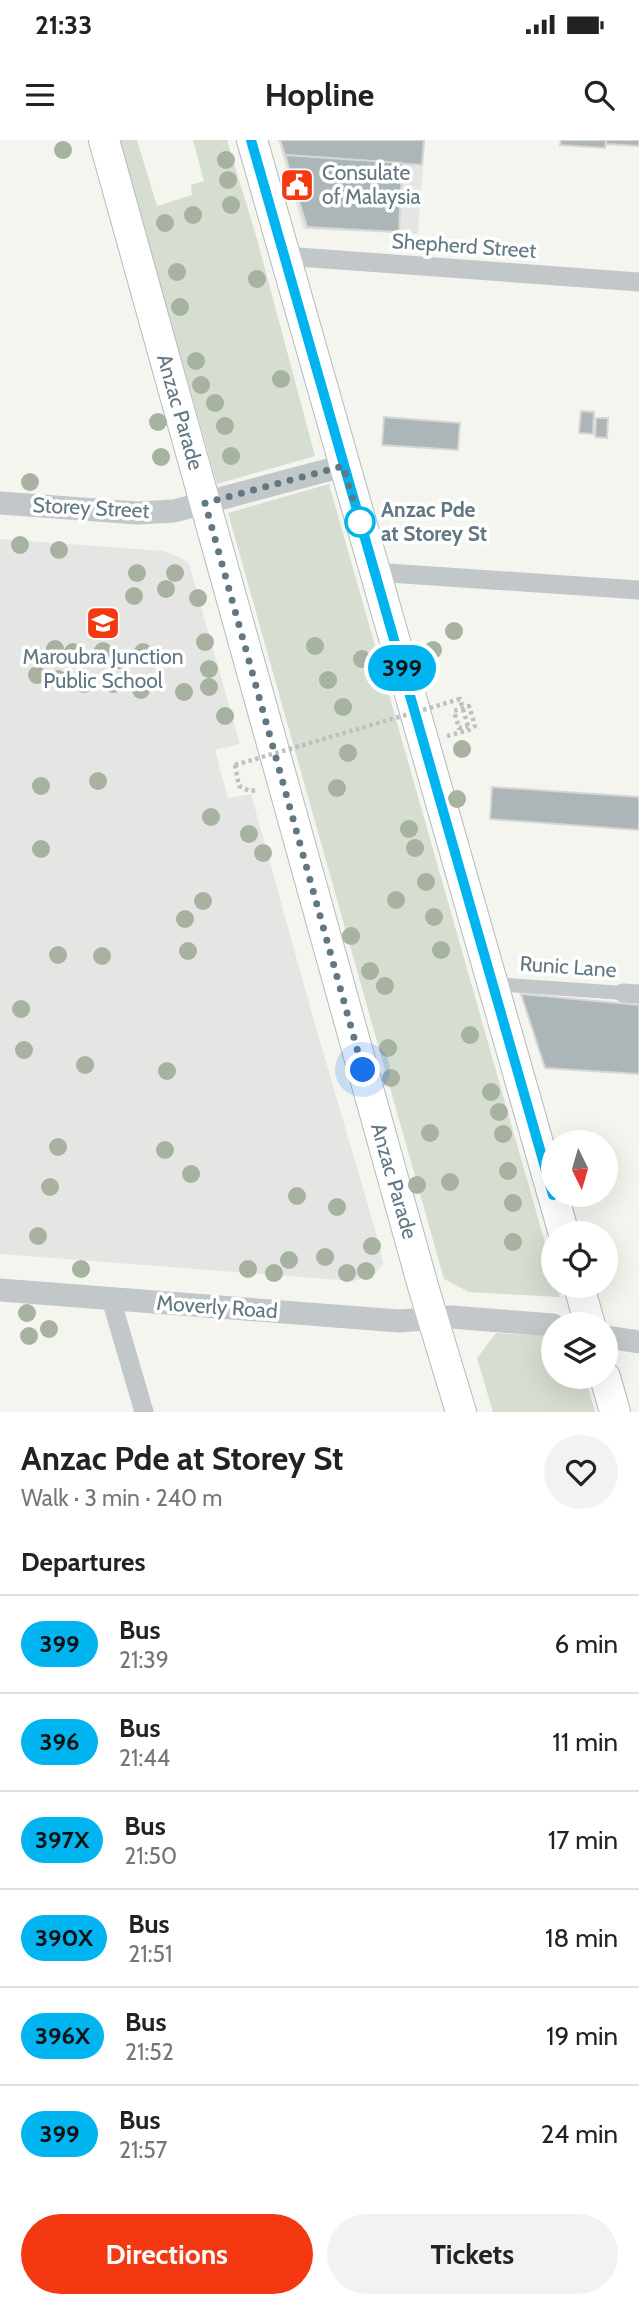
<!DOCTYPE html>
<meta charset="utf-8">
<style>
:root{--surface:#fff;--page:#f2f2f2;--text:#222;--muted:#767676;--line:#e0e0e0;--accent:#f33812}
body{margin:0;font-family:Cabin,sans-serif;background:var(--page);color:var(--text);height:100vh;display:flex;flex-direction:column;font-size:26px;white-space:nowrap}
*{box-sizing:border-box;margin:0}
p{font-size:23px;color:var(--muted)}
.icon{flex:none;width:38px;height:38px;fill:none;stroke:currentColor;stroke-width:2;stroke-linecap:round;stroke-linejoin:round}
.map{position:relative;height:1272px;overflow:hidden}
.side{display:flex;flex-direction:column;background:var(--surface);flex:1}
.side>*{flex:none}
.badge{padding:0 14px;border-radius:23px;font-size:24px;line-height:46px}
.needle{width:46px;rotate:175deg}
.controls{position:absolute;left:541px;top:990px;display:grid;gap:14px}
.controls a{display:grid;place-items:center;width:77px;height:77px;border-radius:50%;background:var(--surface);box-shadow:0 7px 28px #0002;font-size:35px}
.you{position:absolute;width:35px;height:35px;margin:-18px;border:5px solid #fff;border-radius:50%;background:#1a73e8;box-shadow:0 0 0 10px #1a73e833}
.map>.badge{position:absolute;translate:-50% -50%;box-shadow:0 0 0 4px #fff}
h2{padding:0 21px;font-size:26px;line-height:63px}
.round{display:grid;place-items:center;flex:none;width:74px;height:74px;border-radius:37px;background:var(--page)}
.overview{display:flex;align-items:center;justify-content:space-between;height:119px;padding:0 21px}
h1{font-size:33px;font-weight:800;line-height:52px}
.primary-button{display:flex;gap:14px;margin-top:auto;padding:14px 21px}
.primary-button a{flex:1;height:80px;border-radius:42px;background:var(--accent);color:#fff;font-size:28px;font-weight:800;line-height:80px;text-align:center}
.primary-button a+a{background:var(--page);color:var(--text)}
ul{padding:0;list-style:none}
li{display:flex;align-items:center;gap:21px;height:98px;padding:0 21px;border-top:2px solid var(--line)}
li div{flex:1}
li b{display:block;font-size:26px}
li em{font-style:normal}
li .badge{min-width:77px;font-weight:700;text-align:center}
.status{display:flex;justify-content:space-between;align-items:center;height:49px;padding:0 35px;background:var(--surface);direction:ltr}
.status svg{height:19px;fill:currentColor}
header{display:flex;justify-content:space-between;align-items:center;height:91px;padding:0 21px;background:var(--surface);font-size:32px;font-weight:800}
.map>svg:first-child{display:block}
</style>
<div class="status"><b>21:33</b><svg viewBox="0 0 49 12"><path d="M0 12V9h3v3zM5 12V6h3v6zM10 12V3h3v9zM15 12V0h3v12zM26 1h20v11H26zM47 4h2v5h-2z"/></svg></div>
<header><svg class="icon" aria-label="menu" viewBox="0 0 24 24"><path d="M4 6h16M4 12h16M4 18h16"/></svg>Hopline<svg class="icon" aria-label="search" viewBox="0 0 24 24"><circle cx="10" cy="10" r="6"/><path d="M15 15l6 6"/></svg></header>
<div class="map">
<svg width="639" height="1272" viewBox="0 0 639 1272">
<rect width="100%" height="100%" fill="#f5f5f0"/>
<!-- built -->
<g fill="#e5e6e4">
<path d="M 278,0 L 425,0 L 418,94 L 303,89 Z"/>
<path d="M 0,399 L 163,411 L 180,417 L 189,424 L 240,604 L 215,610 L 228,658 L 251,654 L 314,881 L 379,1103 L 383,1124 L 373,1136 L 353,1141 L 0,1114 Z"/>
</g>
<!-- green -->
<g fill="#d6ddd1">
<path d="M 119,0 L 137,0 L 157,66 L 192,55 L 191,45 L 204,41 L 193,0 L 227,0 L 257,99 L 315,316 L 217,344 Z"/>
<path d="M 329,344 L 553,1131 L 553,1146 L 557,1146 L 560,1157 L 469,1152 L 444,1139 L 228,373 Z"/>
<path d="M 496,1193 L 553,1196 L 553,1237 L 585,1237 L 595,1272 L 493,1272 L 477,1218 Z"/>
</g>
<!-- building -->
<g fill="#acb6b9" stroke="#d6d6d3" stroke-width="2">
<path d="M 280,0 L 424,0 L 422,25 L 285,15 Z"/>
<path d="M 561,0 L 606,0 L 605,8 L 560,5 Z"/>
<path d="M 606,0 L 639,0 L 639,6 L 606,4 Z"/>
<path d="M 285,15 L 402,23 L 399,92 L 307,87 Z"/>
<path d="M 581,271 L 594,272 L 593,294 L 579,293 Z"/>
<path d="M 384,277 L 460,283 L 458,310 L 382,305 Z"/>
<path d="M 596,278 L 608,278 L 607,298 L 595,297 Z"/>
<path d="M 492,647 L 639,657 L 639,690 L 490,679 Z"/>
<path d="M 521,854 L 639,865 L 639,934 L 545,928 Z"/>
</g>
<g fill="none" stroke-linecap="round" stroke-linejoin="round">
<!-- primary casing -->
<g stroke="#b5babd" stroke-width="32">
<g id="primary">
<path d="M 104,0 L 423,1146 L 461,1272"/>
<path d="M 252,0 L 564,1094"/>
<path d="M 579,1146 L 590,1185"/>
<path d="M 605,1237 L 615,1272"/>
</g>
</g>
<!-- path -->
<g stroke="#bdc0c2" stroke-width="4.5" stroke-dasharray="3.5 3.5" stroke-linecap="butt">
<path d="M 447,596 L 469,590 L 475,586 L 469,566 L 454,571 L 459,588 L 468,586"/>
<path d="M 235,625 L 239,646 L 250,651 L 256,650"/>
</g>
<!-- pedestrian -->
<path stroke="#c2c7c9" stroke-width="14" d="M 493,844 L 623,853"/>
<!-- minor -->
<g stroke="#c2c7c9" stroke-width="19">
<path d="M 285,116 L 639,142"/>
<path d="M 374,432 L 639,450"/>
<path d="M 623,853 L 639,854"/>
<path d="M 111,1159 L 144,1272"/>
</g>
<!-- tertiary -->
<g stroke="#c2c7c9" stroke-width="23">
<path d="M 0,363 L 137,373 L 174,371 L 343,326"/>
<path d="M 0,1150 L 399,1181 L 451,1177 L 553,1185"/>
<path d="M 606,1197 L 639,1202"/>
</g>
<!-- primary -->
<use href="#primary" stroke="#fff" stroke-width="30"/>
<!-- path-bridge -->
<path stroke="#bdc0c2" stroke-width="4.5" stroke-dasharray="3.5 3.5" stroke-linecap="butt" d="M 235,625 L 460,559 L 468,586"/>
</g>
<!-- trees -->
<g fill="#a7b2a1">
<circle cx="63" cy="10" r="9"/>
<circle cx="226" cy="20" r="9"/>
<circle cx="228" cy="40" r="9"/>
<circle cx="231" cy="65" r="9"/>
<circle cx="193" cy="75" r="9"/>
<circle cx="165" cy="83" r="9"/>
<circle cx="177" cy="132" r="9"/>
<circle cx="257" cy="139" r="9"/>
<circle cx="180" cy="167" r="9"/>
<circle cx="196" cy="221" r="9"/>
<circle cx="281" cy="239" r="9"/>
<circle cx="201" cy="245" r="9"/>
<circle cx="215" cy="263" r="9"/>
<circle cx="158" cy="282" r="9"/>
<circle cx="225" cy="286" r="9"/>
<circle cx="231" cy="316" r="9"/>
<circle cx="161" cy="317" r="9"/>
<circle cx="30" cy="342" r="9"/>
<circle cx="20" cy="405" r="9"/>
<circle cx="59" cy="410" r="9"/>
<circle cx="137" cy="433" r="9"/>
<circle cx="175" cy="433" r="9"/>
<circle cx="166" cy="449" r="9"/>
<circle cx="134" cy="456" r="9"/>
<circle cx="198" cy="458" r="9"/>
<circle cx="454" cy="491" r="9"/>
<circle cx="205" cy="502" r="9"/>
<circle cx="315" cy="506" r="9"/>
<circle cx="55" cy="509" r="9"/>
<circle cx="433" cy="510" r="9"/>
<circle cx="103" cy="511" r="9"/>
<circle cx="73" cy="512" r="9"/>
<circle cx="143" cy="512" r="9"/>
<circle cx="362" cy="519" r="9"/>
<circle cx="119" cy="520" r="9"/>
<circle cx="209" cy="529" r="9"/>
<circle cx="37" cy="535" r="9"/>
<circle cx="58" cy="539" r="9"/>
<circle cx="328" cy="540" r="9"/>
<circle cx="84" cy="544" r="9"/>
<circle cx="113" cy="544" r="9"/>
<circle cx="209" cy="547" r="9"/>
<circle cx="141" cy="550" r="9"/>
<circle cx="184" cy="552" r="9"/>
<circle cx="343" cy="567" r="9"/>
<circle cx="225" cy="576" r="9"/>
<circle cx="462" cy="609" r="9"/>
<circle cx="348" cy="613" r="9"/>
<circle cx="98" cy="641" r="9"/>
<circle cx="41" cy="646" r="9"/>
<circle cx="337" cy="648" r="9"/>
<circle cx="457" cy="659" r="9"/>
<circle cx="211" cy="677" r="9"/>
<circle cx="409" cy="689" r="9"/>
<circle cx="249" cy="694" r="9"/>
<circle cx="415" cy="708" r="9"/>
<circle cx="41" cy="709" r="9"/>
<circle cx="263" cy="713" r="9"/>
<circle cx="426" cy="742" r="9"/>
<circle cx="396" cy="760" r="9"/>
<circle cx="203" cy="761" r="9"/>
<circle cx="434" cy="777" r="9"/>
<circle cx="185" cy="779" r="9"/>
<circle cx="351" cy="796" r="9"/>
<circle cx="441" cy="810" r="9"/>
<circle cx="188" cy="811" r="9"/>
<circle cx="58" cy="815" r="9"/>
<circle cx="102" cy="816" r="9"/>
<circle cx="370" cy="831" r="9"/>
<circle cx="385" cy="846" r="9"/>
<circle cx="21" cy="869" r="9"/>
<circle cx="470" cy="895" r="9"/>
<circle cx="388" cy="908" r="9"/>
<circle cx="24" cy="910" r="9"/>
<circle cx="85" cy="925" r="9"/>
<circle cx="167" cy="931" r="9"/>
<circle cx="391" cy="938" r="9"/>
<circle cx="491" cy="952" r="9"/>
<circle cx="499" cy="972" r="9"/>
<circle cx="430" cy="993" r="9"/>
<circle cx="503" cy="994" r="9"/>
<circle cx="58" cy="1007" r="9"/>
<circle cx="165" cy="1010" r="9"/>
<circle cx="508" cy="1031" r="9"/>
<circle cx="191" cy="1034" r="9"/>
<circle cx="450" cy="1042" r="9"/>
<circle cx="417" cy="1045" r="9"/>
<circle cx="50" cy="1047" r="9"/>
<circle cx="297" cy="1056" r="9"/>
<circle cx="513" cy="1063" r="9"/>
<circle cx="337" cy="1067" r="9"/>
<circle cx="38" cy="1096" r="9"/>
<circle cx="513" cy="1102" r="9"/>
<circle cx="372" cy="1106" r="9"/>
<circle cx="325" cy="1117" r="9"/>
<circle cx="289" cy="1120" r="9"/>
<circle cx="81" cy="1129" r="9"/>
<circle cx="248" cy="1129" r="9"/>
<circle cx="366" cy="1131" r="9"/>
<circle cx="274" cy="1133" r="9"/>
<circle cx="347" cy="1133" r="9"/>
<circle cx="27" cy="1173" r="9"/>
<circle cx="49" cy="1189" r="9"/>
<circle cx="29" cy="1196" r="9"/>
</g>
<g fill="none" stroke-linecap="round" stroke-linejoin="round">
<!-- line casing -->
<g stroke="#fff" stroke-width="16">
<path id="line" d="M 251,0 L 553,1055"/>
</g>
<!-- line -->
<use href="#line" stroke="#00b5ef" stroke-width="10"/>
<!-- walk -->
<path stroke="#617784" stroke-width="7" stroke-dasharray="0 12.6" d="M 360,382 L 343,326 L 205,363 L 363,930"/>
</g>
<!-- icons -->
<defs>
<g id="civic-square" transform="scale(1.75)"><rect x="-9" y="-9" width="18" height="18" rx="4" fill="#f33812" stroke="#fff"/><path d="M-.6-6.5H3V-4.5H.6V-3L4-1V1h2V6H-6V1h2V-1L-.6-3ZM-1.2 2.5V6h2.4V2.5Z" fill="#fff"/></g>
<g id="school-square" transform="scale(1.75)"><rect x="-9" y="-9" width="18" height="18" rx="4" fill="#f33812" stroke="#fff"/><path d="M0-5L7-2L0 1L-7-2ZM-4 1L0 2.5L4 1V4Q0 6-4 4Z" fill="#fff"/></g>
</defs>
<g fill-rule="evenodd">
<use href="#civic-square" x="297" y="45"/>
<use href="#school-square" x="103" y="483"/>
</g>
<!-- markers -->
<circle fill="#fff" stroke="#00b5ef" stroke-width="3.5" cx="360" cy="382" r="14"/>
<g text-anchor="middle" stroke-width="7" stroke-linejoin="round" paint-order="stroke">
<!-- poi labels -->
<g font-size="21" fill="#617784" stroke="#fff" text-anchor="start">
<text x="322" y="40">Consulate<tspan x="322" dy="24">of Malaysia</tspan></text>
<text x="103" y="524" text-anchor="middle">Maroubra Junction<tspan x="103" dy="24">Public School</tspan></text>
</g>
<!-- street labels -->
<g font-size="21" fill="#617784" stroke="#fff">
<text transform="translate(464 106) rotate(4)" y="7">Shepherd Street</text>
<text transform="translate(180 272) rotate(74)" y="7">Anzac Parade</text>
<text transform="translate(91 368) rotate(3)" y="7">Storey Street</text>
<text transform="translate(568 827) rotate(4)" y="7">Runic Lane</text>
<text transform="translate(394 1041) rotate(74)" y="7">Anzac Parade</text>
<text transform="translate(217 1167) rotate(4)" y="7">Moverly Road</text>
</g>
<!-- stop labels -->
<g font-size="21" font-weight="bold" fill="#617784" stroke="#fff" text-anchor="start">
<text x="381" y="377">Anzac Pde<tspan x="381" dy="24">at Storey St</tspan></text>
</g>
</g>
</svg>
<div class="controls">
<a><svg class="needle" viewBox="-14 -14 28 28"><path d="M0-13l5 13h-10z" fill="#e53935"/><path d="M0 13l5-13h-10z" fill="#767676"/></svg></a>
<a><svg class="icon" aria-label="locate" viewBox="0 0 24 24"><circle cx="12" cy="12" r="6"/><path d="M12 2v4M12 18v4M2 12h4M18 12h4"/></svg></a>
<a><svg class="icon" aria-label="layers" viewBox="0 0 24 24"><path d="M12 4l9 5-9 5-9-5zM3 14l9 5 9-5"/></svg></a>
</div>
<div class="you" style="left:363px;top:930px"></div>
<b class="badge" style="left:402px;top:528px;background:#00b5ef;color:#111">399</b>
</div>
<section class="side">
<div class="overview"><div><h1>Anzac Pde at Storey St</h1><p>Walk · 3 min · 240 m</p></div><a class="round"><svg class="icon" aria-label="heart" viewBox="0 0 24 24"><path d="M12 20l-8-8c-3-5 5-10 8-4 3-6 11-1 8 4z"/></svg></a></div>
<h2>Departures</h2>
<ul>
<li><span class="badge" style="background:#00b5ef;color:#111">399</span><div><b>Bus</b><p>21:39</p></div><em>6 min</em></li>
<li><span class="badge" style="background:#00b5ef;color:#111">396</span><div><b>Bus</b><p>21:44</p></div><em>11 min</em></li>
<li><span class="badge" style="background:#00b5ef;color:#111">397X</span><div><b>Bus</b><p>21:50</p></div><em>17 min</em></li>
<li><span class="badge" style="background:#00b5ef;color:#111">390X</span><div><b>Bus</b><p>21:51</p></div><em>18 min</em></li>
<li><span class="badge" style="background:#00b5ef;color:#111">396X</span><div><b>Bus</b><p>21:52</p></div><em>19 min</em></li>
<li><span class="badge" style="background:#00b5ef;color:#111">399</span><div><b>Bus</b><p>21:57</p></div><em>24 min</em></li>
</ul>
<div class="primary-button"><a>Directions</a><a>Tickets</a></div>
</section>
